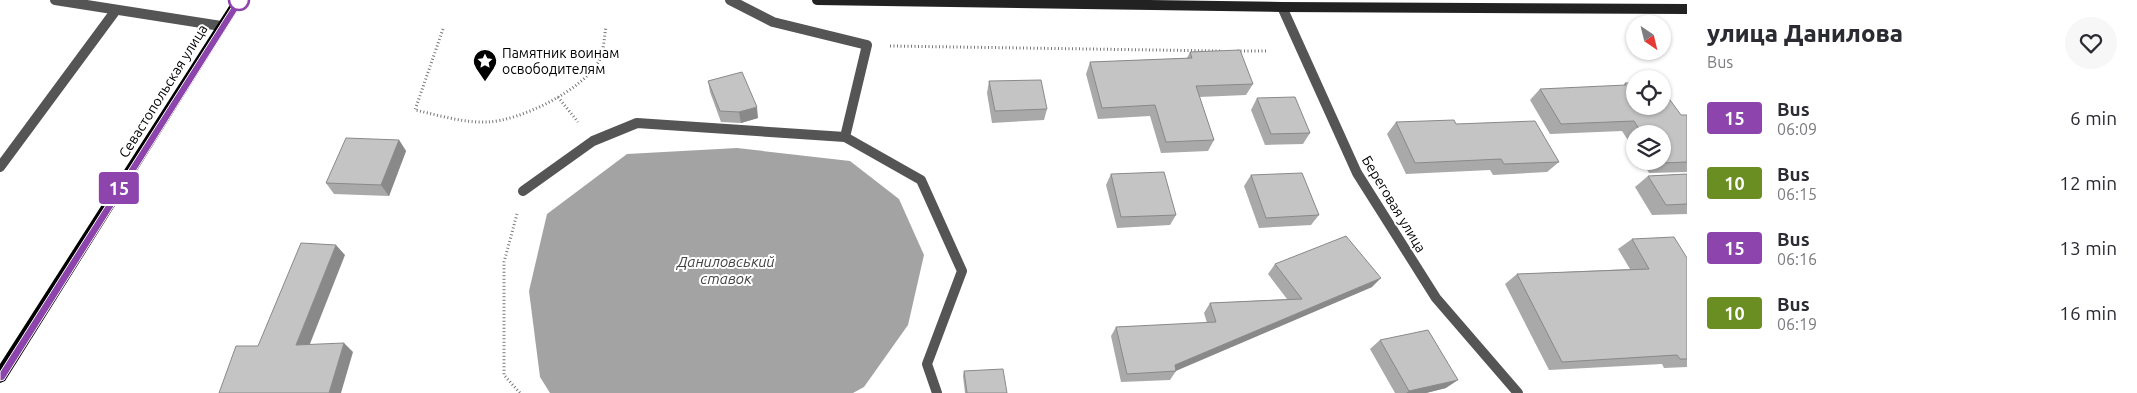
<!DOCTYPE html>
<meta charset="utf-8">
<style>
:root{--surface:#fff;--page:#f7f7f7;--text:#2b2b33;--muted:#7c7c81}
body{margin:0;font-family:Ubuntu,sans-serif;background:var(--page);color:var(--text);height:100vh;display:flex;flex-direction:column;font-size:19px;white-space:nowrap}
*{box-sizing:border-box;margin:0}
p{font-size:16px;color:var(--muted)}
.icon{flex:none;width:28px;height:28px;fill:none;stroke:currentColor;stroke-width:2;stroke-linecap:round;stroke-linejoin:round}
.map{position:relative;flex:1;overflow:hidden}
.side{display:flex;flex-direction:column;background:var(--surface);width:450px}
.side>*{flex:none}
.badge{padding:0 10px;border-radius:4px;font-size:18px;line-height:32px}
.needle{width:32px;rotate:145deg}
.controls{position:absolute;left:1626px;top:15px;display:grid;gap:10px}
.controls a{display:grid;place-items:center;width:45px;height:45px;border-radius:50%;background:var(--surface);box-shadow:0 1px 4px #0004;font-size:25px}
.map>.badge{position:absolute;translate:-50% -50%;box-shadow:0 0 0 2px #fff}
.round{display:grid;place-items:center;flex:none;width:52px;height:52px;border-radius:26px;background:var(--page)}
.overview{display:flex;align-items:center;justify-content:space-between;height:85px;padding:0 20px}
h1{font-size:24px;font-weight:800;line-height:38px}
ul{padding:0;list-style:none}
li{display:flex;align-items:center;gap:15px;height:65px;padding:0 20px}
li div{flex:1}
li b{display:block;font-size:19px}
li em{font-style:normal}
li .badge{min-width:55px;font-weight:700;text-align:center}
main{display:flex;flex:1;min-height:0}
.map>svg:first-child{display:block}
</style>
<main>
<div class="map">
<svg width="1687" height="393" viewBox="0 0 1687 393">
<rect width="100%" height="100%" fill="#fff"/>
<!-- water -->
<path fill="#a3a3a3" d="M 737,148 L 850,161 L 899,199 L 924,255 L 908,325 L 864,387 L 853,393 L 550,393 L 540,377 L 529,291 L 547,214 L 627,154 Z"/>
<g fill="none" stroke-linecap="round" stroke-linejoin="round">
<!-- path -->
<g stroke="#777" stroke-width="3" stroke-dasharray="1 2.5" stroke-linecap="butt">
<path d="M 443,29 L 415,110 C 438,115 463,123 487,122 C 520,121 583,90 599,61 C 604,51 604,38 606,27"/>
<path d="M 890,46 L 1221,51"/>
<path d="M 1237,51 L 1267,51"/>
<path d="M 558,97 L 578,122"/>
<path d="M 517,214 L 504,262 L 504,375 L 520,393"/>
</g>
<!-- service -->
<path stroke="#555" stroke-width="10" d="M 0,167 L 116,10"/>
<!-- minor -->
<g stroke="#555" stroke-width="10">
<path d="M 55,0 L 221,26"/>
<path d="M 1282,7 L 1357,173 L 1436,298 L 1518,393"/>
<path d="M 845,137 L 921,180 L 962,271 L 927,364 L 937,393"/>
<path d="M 523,191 L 593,141 L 637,123 L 845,137 L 867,45 L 773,22 L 730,0"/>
</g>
<!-- secondary -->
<path stroke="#222" stroke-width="10" d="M 817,0 L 1282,7 L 1687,9"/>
<!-- primary -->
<path fill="#000" fill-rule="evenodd" d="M 233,0 L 244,0 L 5,381 L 0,383 L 0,364 Z"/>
</g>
<!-- wall -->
<g fill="#a9a9a9">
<path d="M 1190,52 L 1253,84 L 1246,95 L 1199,97 L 1214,140 L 1208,151 L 1161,153 L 1150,116 L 1098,119 L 1086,74 L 1090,62 L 1187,58 Z"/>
<path d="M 708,81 L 758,118 L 741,123 L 721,122 L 710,92 Z"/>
<path d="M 989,81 L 1047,109 L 1044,120 L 992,123 L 987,93 Z"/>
<path d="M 1625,83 L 1681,115 L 1687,115 L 1687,172 L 1649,173 L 1642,161 L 1662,161 L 1662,134 L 1635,134 L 1635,151 L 1622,131 L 1550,134 L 1530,100 L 1540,89 L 1623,86 Z"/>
<path d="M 1257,98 L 1310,133 L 1303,144 L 1265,145 L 1251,110 Z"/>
<path d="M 1396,122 L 1456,124 L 1559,162 L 1547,172 L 1493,175 L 1490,170 L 1406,174 L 1387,134 Z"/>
<path d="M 399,140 L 406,151 L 389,196 L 334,194 L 326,183 Z"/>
<path d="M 1111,174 L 1176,215 L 1170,225 L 1117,228 L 1106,185 Z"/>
<path d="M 1687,174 L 1687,214 L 1652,215 L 1635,187 L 1648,176 Z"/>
<path d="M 1251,175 L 1319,215 L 1311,225 L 1259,228 L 1244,186 Z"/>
<path d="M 1632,239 L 1687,258 L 1687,367 L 1664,368 L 1662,364 L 1549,370 L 1505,284 L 1517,274 L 1630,269 L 1618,249 Z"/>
<path d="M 1275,264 L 1372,287 L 1176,371 L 1170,380 L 1121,382 L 1111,336 L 1116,327 L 1207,323 L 1204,313 L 1210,303 L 1287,299 L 1268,274 Z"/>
<path d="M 1380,340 L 1446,388 L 1426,393 L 1395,393 L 1370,349 Z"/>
<path d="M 964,371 L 1007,393 L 965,393 L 963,376 Z"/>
</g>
<!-- shaded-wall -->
<g fill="#898989">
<path d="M 757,107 L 758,118 L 741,123 L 739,112 Z"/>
<path d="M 399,140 L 406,151 L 389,196 L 381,185 Z"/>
<path d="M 336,245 L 345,255 L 306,354 L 296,345 Z"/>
<path d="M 1381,278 L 1372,287 L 1175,371 L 1175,365 Z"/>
<path d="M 344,343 L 353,352 L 341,393 L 329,393 Z"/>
<path d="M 1458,380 L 1446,388 L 1426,393 L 1406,393 L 1409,391 Z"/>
</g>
<!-- building -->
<g fill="#c4c4c4" stroke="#898989">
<path d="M 1240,50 L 1253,84 L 1196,86 L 1214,140 L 1166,142 L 1155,105 L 1102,108 L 1090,62 L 1192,58 L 1190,52 Z"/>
<path d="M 742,72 L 757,107 L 739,112 L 720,111 L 708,81 Z"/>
<path d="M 1041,80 L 1047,109 L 995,111 L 989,81 Z"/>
<path d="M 1625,83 L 1635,83 L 1635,106 L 1662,106 L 1662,89 L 1681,115 L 1687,115 L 1687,162 L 1662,163 L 1661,161 L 1662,161 L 1662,134 L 1642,134 L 1634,121 L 1561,124 L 1540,89 L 1626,85 Z"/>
<path d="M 1295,97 L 1310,133 L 1271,134 L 1257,98 Z"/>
<path d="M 1454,120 L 1456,124 L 1535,121 L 1559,162 L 1504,164 L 1501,159 L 1415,163 L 1396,122 Z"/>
<path d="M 346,138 L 399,140 L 381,185 L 326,183 Z"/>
<path d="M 1164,172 L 1176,215 L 1121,217 L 1111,174 Z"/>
<path d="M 1302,173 L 1319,215 L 1266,218 L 1251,175 Z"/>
<path d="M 1687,174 L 1687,204 L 1666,205 L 1648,176 Z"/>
<path d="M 1346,236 L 1381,278 L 1175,365 L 1176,371 L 1127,374 L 1116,327 L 1216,322 L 1210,303 L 1302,299 L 1275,264 Z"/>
<path d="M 1674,237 L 1687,258 L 1687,359 L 1680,359 L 1677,355 L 1562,362 L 1517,274 L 1649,269 L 1632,239 Z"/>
<path d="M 301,243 L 336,245 L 296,345 L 344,343 L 329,393 L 219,393 L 236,346 L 258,346 Z"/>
<path d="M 1428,330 L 1458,380 L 1409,391 L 1380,340 Z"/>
<path d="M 1003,369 L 1007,393 L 967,393 L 964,371 Z"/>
</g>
<!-- line -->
<path fill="#8e44ad" stroke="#fff" d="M 236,0 L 244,0 L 4,380 L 0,381 L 0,372 Z"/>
<!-- icons -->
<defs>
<g id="sight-pin" transform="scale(1.25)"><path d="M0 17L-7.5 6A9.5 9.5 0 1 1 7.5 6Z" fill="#000" stroke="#fff"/><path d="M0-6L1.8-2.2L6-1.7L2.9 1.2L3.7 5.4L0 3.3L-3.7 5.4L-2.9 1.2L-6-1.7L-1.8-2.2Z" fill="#fff"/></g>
</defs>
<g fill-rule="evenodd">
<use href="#sight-pin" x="485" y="61"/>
</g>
<!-- markers -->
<circle fill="#fff" stroke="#8e44ad" stroke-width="2.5" cx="239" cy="0" r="10"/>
<g text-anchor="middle" stroke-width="4" stroke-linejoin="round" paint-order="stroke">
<!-- poi labels -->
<g font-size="14" fill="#000" stroke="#fff" text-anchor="start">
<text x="502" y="58">Памятник воинам<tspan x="502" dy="16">освободителям</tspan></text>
</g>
<!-- street labels -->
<g font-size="14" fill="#000" stroke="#fff">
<text transform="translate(163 91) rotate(-58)" y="5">Севастопольская улица</text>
<text transform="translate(1394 204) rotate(59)" y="5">Береговая улица</text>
</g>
<!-- water labels -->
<g font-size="15" font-style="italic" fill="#444" stroke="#fff">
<text x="726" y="267">Даниловський<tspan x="726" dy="17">ставок</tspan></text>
</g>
</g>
</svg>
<div class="controls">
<a><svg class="needle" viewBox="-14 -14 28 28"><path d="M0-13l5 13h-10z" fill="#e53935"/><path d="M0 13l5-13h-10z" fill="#7c7c81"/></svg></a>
<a><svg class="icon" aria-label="locate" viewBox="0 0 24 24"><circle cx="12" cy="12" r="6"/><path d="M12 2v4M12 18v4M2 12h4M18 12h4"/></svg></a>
<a><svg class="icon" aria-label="layers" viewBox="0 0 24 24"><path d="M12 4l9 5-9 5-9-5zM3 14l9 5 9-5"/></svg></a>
</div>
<b class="badge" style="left:119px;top:188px;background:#8e44ad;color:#fff">15</b>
</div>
<section class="side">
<div class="overview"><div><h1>улица Данилова</h1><p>Bus</p></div><a class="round"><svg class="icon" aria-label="heart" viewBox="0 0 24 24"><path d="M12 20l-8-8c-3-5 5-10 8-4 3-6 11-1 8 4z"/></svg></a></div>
<ul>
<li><span class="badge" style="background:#8e44ad;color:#fff">15</span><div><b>Bus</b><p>06:09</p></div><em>6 min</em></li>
<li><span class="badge" style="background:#6b8e23;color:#fff">10</span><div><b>Bus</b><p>06:15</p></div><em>12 min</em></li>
<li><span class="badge" style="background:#8e44ad;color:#fff">15</span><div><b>Bus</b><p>06:16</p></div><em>13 min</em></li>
<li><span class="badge" style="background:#6b8e23;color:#fff">10</span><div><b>Bus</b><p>06:19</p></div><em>16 min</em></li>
</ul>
</section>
</main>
